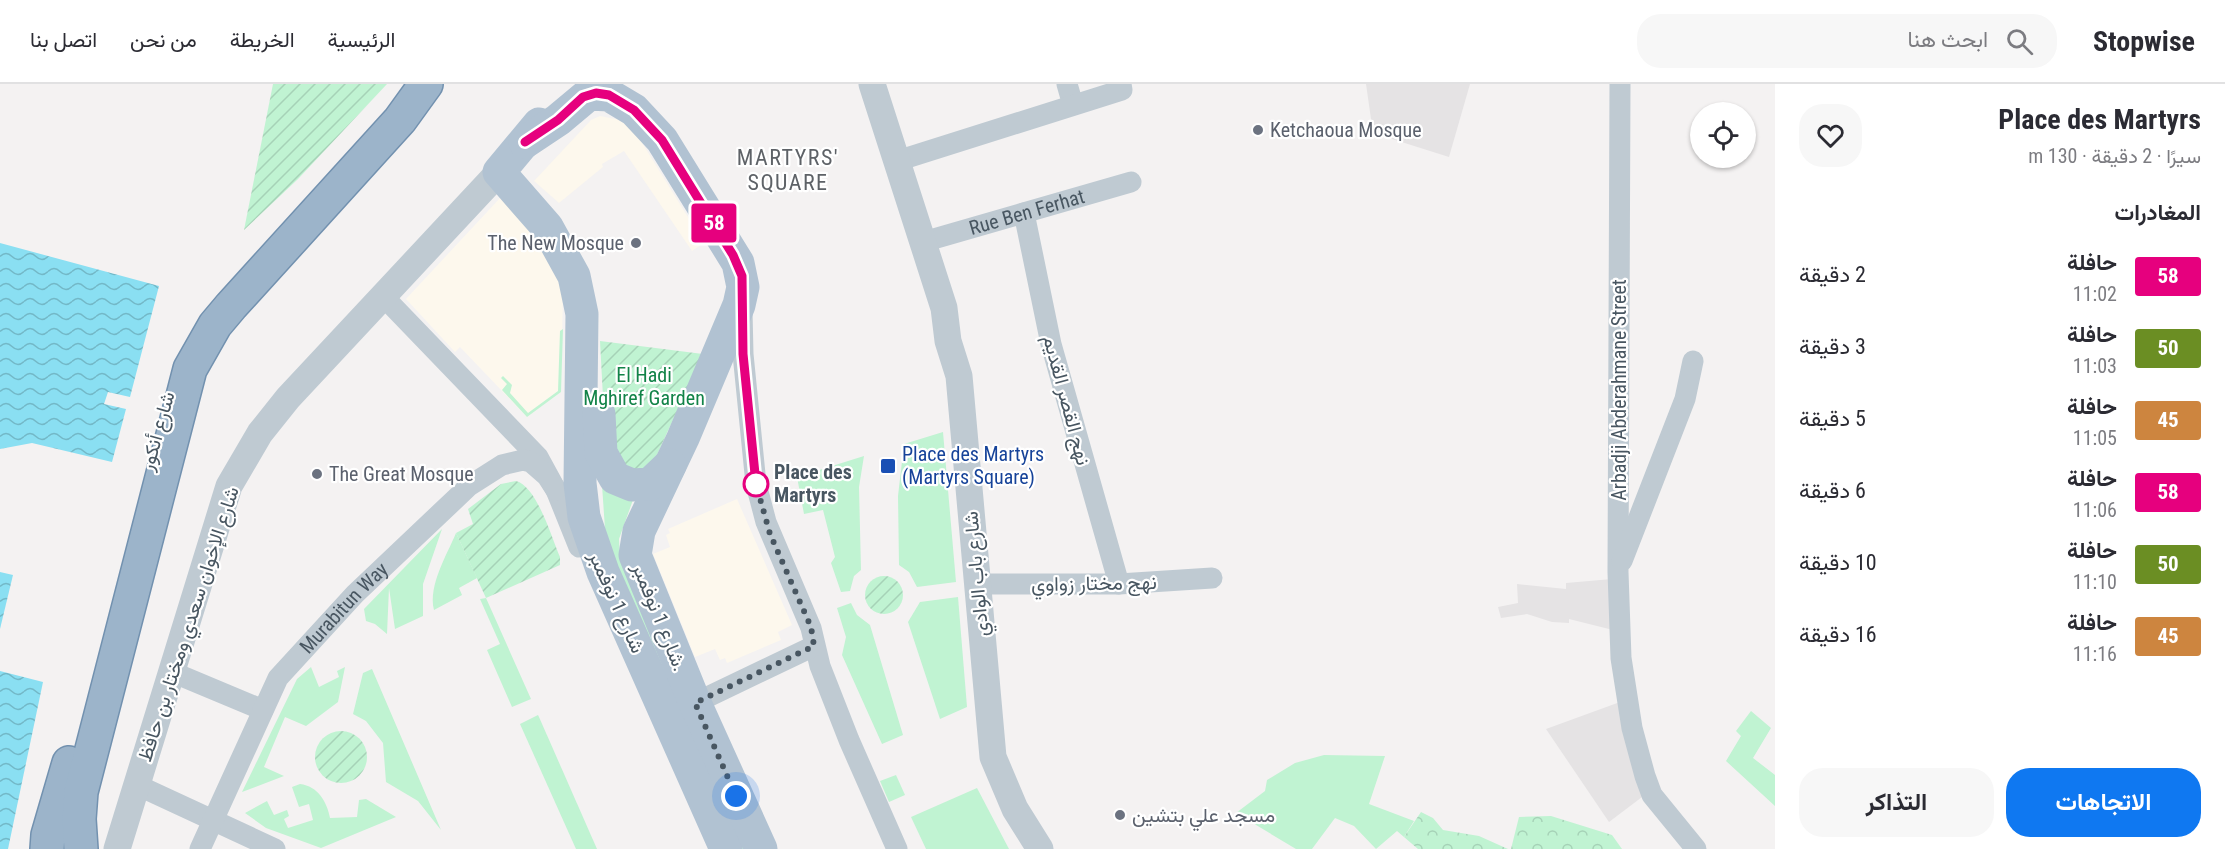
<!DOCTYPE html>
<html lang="ar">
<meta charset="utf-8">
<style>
:root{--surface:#fff;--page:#f7f7f7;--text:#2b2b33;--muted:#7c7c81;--line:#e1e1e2;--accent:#0f78f1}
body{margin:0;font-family:"Roboto Condensed",Vazirmatn,sans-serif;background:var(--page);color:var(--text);direction:rtl;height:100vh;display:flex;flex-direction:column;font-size:22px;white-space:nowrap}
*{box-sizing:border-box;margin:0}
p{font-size:20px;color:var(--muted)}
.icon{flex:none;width:33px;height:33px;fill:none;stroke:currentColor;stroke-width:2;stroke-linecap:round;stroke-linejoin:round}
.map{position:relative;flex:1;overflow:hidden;direction:ltr}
.panel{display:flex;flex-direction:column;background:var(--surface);width:450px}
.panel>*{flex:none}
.badge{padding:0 12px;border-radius:4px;font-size:21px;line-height:39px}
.tools{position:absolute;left:1690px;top:18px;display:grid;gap:12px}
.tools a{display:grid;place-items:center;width:66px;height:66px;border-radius:50%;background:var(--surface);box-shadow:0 2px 4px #0004;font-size:30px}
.you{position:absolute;width:30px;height:30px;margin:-15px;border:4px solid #fff;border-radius:50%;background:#1a73e8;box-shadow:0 0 0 9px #1a73e833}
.map>.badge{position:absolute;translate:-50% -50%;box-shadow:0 0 0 3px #fff}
h2{padding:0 24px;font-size:22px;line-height:54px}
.round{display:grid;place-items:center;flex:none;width:63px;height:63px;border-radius:24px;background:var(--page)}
.head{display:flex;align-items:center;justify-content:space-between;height:102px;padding:0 24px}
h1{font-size:28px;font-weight:700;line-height:45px}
.button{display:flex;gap:12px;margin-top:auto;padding:12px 24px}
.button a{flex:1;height:69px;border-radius:24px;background:var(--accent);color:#fff;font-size:24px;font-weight:700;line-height:69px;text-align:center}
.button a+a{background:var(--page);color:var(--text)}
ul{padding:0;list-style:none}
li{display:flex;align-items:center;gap:18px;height:72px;padding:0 24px}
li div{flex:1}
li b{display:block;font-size:22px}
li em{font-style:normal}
li .badge{min-width:66px;font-weight:700;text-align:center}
header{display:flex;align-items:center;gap:36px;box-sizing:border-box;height:84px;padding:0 30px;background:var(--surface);border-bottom:2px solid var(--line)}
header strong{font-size:28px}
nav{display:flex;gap:33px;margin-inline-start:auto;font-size:21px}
.search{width:420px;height:54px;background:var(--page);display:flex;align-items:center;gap:15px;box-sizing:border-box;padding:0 21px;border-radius:24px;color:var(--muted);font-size:22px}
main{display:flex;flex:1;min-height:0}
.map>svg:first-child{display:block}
</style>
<header>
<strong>Stopwise</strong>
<div class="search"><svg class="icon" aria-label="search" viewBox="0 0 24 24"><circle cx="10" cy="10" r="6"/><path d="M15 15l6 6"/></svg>ابحث هنا</div>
<nav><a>الرئيسية</a><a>الخريطة</a><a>من نحن</a><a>اتصل بنا</a></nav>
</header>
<main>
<section class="panel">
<div class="head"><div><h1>Place des Martyrs</h1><p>سيرًا · 2 دقيقة · 130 m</p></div><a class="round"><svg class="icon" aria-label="heart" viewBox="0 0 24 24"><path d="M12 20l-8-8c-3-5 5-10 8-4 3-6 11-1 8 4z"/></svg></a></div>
<h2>المغادرات</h2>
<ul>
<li><span class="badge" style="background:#e6007e;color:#fff">58</span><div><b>حافلة</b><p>11:02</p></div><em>2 دقيقة</em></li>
<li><span class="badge" style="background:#6b8e23;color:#fff">50</span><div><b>حافلة</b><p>11:03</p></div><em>3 دقيقة</em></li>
<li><span class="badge" style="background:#cd853f;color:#fff">45</span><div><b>حافلة</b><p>11:05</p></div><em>5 دقيقة</em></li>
<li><span class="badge" style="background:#e6007e;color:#fff">58</span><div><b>حافلة</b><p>11:06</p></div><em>6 دقيقة</em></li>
<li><span class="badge" style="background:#6b8e23;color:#fff">50</span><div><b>حافلة</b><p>11:10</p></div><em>10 دقيقة</em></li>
<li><span class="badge" style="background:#cd853f;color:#fff">45</span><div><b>حافلة</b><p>11:16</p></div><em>16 دقيقة</em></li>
</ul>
<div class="button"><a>الاتجاهات</a><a>التذاكر</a></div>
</section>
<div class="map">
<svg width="1775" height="765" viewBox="0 0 1775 765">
<defs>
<pattern id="forest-crowns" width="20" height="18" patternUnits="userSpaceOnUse" patternTransform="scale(1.5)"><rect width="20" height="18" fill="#c0f3d2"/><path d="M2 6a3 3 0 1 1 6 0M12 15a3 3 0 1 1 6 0" fill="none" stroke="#a6d2b7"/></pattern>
<pattern id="garden-furrows" width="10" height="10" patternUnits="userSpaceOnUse" patternTransform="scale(1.5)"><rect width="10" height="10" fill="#c0f3d2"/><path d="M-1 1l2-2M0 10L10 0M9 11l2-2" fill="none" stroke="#a6d2b7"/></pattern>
<pattern id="water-waves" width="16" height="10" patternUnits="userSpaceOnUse" patternTransform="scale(1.5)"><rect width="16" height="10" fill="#8adff2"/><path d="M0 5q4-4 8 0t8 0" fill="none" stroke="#73b8c7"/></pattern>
</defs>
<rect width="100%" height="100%" fill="#f4f2f2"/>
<!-- commercial -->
<g fill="#fdf8ed">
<path d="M 600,32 L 620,36 L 636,49 L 704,159 L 692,167 L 624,67 L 602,80 L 603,83 L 559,119 L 534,97 L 591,36 Z"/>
<path d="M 501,113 L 550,168 L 563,207 L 561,308 L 527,333 L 460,263 L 455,268 L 406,215 Z"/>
<path d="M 737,415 L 792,541 L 778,548 L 781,556 L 727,579 L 725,574 L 720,576 L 715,565 L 695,573 L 653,470 L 670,463 L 666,451 L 670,449 L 668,445 Z"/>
</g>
<!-- education -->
<g fill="#e5e3e4">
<path d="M 1366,0 L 1470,0 L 1449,73 L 1373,49 Z"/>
<path d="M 1612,495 L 1613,546 L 1569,535 L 1569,539 L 1552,538 L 1527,530 L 1501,534 L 1498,523 L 1518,519 L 1517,500 L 1566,505 L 1566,499 Z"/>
<path d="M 1620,618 L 1646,710 L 1609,738 L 1546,645 Z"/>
</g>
<!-- grass -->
<g fill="#c0f3d2">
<path d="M 563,245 L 561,308 L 527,333 L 502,306 L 507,300 L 501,294 L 503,292 L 512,301 L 510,309 L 528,329 L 558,307 L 560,247 Z"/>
<path d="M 943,348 L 956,498 L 917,503 L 909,488 L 899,481 L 898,412 L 904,360 Z"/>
<path d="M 864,372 L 859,403 L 861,486 L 854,492 L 850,507 L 841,508 L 831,479 L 835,473 L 823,426 L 804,430 L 797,393 Z"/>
<path d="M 602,401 L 634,413 L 619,455 L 620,474 L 747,765 L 741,765 L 613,476 L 605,445 Z"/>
<path d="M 442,445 L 423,500 L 423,532 L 395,545 L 389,504 L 387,550 L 375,540 L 366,537 L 364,525 Z"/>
<path d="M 456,449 L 477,494 L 459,504 L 462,511 L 434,526 C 428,501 447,471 456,449 Z"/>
<path d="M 958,513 L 967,623 L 940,635 L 908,538 L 920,518 Z"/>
<path d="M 486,514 L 531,615 L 512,623 L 487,566 L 500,560 L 480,515 Z"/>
<path d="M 851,519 L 857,531 L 870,541 L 903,651 L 882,660 L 842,571 L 846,553 L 837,524 Z"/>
<path d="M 311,583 L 319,603 L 339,593 L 337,587 L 345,583 L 338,618 L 306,642 L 285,633 L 264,683 L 284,692 L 242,708 L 297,595 Z"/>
<path d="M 372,585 L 441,746 L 418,717 L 386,698 L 383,659 L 366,637 L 353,630 L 363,589 Z"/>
<path d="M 1751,627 L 1771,644 L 1753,674 L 1775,691 L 1775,722 L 1726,677 L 1741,652 L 1736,647 Z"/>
<path d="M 538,631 L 539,633 L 597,765 L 576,765 L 520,640 Z"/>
<path d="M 1324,671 L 1385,672 L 1369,720 L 1414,737 L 1404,753 L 1397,747 L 1376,765 L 1354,742 L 1335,734 L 1312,765 L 1296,765 L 1236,729 L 1265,707 L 1267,696 L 1295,679 Z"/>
<path d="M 896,691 L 905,711 L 889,718 L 880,697 Z"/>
<path d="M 300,700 C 318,702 327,718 330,734 L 357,733 L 359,716 L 366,715 L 396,733 L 321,764 L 266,744 L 245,729 L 267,717 L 274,731 L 287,726 L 289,732 L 284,735 L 288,744 L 313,736 L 309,720 L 299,723 L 292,703 Z"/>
<path d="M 977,704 L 1009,765 L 926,765 L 911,733 Z"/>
</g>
<!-- forest -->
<g fill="url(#forest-crowns)">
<path d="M 1421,728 L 1433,734 L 1443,746 L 1479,752 L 1508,765 L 1418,765 L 1404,753 Z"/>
<path d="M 1551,732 L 1612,751 L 1622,765 L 1511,765 L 1519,733 Z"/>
</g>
<!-- garden -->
<g fill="url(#garden-furrows)">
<path d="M 273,0 L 387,0 L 298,95 L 244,146 Z"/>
<path d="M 600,257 L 703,270 L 651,384 L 639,392 L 606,370 Z"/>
<path d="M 516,397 C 537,402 552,455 560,473 L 560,481 L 486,514 L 456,449 L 473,440 L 468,425 L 501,400 Z"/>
<circle cx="884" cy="511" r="19"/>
<circle cx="341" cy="673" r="26"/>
</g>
<!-- water -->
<g fill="url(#water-waves)">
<path d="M 0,159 L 159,202 L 130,313 L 108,308 L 104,320 L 126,325 L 112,378 L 32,359 L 0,365 Z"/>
<path d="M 0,488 L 13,491 L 0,545 Z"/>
<path d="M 0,587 L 43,598 L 8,765 L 0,765 Z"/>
</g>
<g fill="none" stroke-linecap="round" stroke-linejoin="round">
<!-- trunk casing -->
<g stroke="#7291af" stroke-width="36">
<g id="trunk">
<path d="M 47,765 L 48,751 L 69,679"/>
<path d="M 81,765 L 79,735 L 81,708 L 190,285 L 215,241 L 231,222 L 400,36 L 426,0"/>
</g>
</g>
<!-- minor -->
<g stroke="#bfcad2" stroke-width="21">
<path d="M 1067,0 L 1073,21"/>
<path d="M 1620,0 L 1618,488 L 1621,574 L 1632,644 L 1645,692 L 1652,711 L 1696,765"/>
<path d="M 897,77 L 1122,6 L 1121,0"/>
<path d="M 1024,129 L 1051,260 L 1119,500"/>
<path id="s1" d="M 923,158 L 1131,98"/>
<path d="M 382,211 L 538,373 L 556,406 L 579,463"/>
<path d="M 742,227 L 743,270 L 756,400 L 766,438 L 811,544 L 820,582 L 849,656 L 897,765"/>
<path d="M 1622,477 L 1685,315 L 1693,277"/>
<path d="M 977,500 L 1119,500 L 1212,494"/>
<path d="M 172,588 L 263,626"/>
<path d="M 695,619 L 814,562"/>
<path d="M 137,701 L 275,765"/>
<path id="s2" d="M 200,765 L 278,594 L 355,510 L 469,402 L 502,381 L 523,376 L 531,378 L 547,392 L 556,406"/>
</g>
<!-- tertiary -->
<g stroke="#bfcad2" stroke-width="27">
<path d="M 872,0 L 944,224 L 948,257 L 959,292 L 993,673 L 1015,725 L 1040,765"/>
<path d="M 117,765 L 229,402 L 260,349 L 288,314 L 499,88"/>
</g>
<!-- primary -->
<g stroke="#b1c2d2" stroke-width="33">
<path d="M 539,40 L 499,88 L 547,143 L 574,192 L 582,230 L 580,399 L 584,433 L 603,488 L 726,765"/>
<path d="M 525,58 L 558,36 L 589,10 L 609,11 L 634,26 L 662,56 L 738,179 L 743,203 L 739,221 L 683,354 L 639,447 L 635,471 L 695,619 L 761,765"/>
<path d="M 599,330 L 601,369 L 615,394 L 632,401 L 650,400 L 670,381"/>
</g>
<!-- trunk -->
<use href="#trunk" stroke="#9cb4ca" stroke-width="33"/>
</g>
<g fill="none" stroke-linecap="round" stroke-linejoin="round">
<!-- line casing -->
<g stroke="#fff" stroke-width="14">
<path id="line" d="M 525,58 L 558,36 L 583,13 L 596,9 L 609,11 L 634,26 L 662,56 L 733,171 L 742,192 L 743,270 L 756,400"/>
</g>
<!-- line -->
<use href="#line" stroke="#e6007e" stroke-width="9"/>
<!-- walk -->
<path stroke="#485661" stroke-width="6" stroke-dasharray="0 10.8" d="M 736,712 L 695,619 L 814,562 L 811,543 L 770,450 L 756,400"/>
</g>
<!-- markers -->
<g fill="#6b7280" stroke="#fff" stroke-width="2">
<circle cx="1258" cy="46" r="6"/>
<circle cx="636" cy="159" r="6"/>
<circle cx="317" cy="390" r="6"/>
<circle cx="1120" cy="731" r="6"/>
</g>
<rect fill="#1a4fb4" stroke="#fff" stroke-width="2" x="880" y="374" width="16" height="16" rx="3"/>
<circle fill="#fff" stroke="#e6007e" stroke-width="3" cx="756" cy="400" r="12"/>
<g text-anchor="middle" stroke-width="4.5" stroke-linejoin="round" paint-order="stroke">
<!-- worship labels -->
<g font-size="20" fill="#5b616d" stroke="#fff" text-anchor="start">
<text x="1270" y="53">Ketchaoua Mosque</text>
<text x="624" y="166" text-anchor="end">The New Mosque</text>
<text x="329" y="397">The Great Mosque</text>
<text x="1132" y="738">مسجد علي بتشين</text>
</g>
<!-- street labels -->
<g font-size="20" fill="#485661" stroke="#fff">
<text dy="7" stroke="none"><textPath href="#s1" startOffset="108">Rue Ben Ferhat</textPath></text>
<text transform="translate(1619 306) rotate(-90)" y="7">Arbadji Abderahmane Street</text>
<text transform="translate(1067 316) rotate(75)" y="7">نهج القصر القديم</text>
<text transform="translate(157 347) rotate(-74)" y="7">شارع أنكور</text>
<text transform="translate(976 490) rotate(-95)" y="7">شارع باب الوادي</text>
<text transform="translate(1094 499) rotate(-1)" y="7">نهج مختار زواوي</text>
<text transform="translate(617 518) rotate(66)" y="7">شارع 1 نوفمبر</text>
<text dy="7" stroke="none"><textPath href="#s2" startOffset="284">Murabitun Way</textPath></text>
<text transform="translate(660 533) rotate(68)" y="7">شارع 1 نوفمبر.</text>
<text transform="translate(188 540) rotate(-72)" y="7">شارع الإخوان سعدي ومختار بن حافظ</text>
</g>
<!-- park labels -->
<g font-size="20" fill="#128348" stroke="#fff">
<text x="644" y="298">El Hadi<tspan x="644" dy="23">Mghiref Garden</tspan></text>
</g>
<!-- transit labels -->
<g font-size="20" fill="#164399" stroke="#fff" text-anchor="start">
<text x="902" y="377">Place des Martyrs<tspan x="902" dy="23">(Martyrs Square)</tspan></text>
</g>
<!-- stop labels -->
<g font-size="20" font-weight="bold" fill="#485661" stroke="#fff" text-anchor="start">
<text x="774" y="395">Place des<tspan x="774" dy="23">Martyrs</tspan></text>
</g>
<!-- quarter labels -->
<g font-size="22" letter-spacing="1.5" fill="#5e6267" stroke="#fff">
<text x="788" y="81">MARTYRS'<tspan x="788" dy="25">SQUARE</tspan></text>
</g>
</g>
</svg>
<div class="tools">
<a><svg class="icon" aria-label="locate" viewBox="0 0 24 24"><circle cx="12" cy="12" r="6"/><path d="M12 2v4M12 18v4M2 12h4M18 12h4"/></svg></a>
</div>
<div class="you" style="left:736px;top:712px"></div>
<b class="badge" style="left:714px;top:139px;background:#e6007e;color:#fff">58</b>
</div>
</main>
